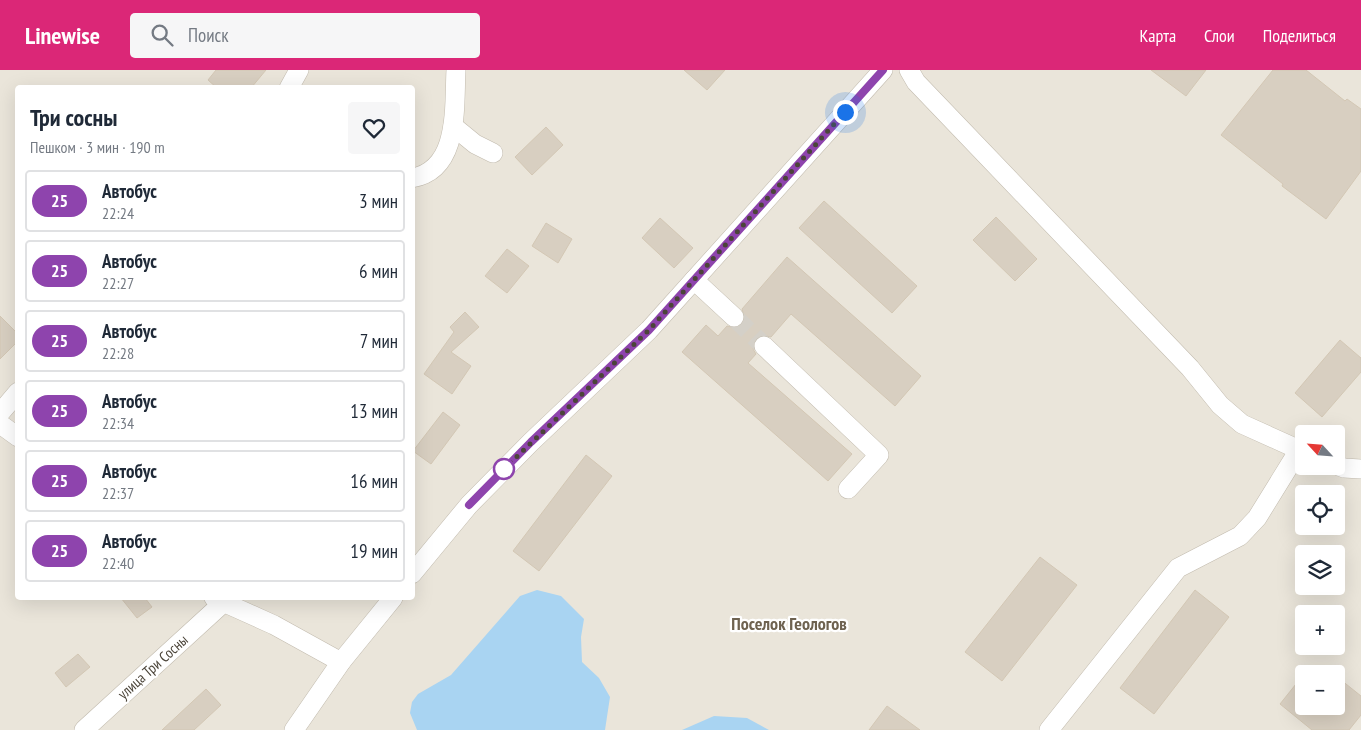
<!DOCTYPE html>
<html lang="ru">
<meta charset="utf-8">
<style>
:root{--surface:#fff;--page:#f6f6f7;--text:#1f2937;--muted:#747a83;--line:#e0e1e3;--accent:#db2777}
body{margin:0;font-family:"PT Sans Narrow",sans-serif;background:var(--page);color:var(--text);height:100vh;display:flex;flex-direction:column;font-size:19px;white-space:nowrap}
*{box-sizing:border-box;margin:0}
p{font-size:16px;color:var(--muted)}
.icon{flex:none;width:28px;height:28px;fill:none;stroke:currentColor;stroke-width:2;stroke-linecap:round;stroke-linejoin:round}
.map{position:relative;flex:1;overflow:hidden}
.side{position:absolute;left:15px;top:15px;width:400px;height:515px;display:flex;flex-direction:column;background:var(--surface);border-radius:5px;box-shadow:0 5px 20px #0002}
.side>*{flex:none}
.badge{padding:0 10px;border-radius:16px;font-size:18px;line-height:32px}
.needle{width:32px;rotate:296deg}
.buttons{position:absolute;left:1295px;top:355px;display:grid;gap:10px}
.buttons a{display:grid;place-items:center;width:50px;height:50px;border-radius:5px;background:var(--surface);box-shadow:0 5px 20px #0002;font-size:25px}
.you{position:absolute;width:25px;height:25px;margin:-12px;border:4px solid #fff;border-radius:50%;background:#1a73e8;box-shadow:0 0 0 8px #1a73e833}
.map>.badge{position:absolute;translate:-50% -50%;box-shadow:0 0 0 2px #fff}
.round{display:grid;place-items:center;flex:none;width:52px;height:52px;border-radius:5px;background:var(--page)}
.summary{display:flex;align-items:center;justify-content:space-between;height:85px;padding:0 15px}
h1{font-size:24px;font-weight:800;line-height:38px}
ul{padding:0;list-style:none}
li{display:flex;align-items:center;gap:15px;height:62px;margin:0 10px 8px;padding:0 5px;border:2px solid var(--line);border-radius:5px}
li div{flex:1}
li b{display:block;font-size:19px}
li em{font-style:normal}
li .badge{min-width:55px;font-weight:700;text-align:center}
header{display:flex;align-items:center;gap:30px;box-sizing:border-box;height:70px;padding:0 25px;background:var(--accent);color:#fff}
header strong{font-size:24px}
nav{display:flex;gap:28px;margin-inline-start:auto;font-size:18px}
.search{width:350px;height:45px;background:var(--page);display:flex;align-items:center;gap:12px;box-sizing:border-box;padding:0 18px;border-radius:5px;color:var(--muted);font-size:19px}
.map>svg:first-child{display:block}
</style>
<header>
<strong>Linewise</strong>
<div class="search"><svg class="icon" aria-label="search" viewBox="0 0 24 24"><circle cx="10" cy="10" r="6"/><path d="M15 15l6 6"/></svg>Поиск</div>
<nav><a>Карта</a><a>Слои</a><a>Поделиться</a></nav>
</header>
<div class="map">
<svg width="1361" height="660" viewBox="0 0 1361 660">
<rect width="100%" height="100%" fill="#f6f3ec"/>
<!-- residential -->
<path fill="#eae5da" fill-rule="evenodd" d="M 0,0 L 1361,0 L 1361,660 L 0,660 ZM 18,18 L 412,18 L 412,528 L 18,528 ZM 1304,364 L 1336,364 L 1336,396 L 1304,396 ZM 1304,424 L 1336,424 L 1336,456 L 1304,456 ZM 1304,484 L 1336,484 L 1336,516 L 1304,516 ZM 1304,544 L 1336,544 L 1336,576 L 1304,576 ZM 1304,604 L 1336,604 L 1336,636 L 1304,636 Z"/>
<!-- water -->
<g fill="#a9d4f2">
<path d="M 537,520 L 561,526 L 584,549 L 581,567 L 582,592 L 599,608 L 610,627 L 605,660 L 417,660 L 410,643 L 412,632 L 418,624 L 451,605 L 520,526 Z"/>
<path d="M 714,646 L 747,648 L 769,660 L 682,660 Z"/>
</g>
<!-- building -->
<g fill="#d8cfc1" stroke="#d3c7b4">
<path d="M 216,0 L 266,0 L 251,18 L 217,18 L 208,10 Z"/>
<path d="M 684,0 L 725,0 L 707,20 Z"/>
<path d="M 1151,0 L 1206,0 L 1186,26 Z"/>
<path d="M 1273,0 L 1306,0 L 1345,31 L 1347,29 L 1361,39 L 1361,101 L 1326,149 L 1282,116 L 1283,114 L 1221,65 Z"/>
<path d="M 546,57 L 563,75 L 532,105 L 515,87 Z"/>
<path d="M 824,131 L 917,216 L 892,243 L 799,158 Z"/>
<path d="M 996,147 L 1037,189 L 1015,211 L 973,170 Z"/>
<path d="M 660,148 L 693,178 L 674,198 L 642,168 Z"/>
<path d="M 546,153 L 572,169 L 558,193 L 532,176 Z"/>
<path d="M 507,179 L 529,196 L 507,223 L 485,206 Z"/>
<path d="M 787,187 L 921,306 L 895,336 L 791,244 L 771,267 L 761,265 L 756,269 L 753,279 L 756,284 L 748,293 L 852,384 L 828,411 L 682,282 L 706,255 L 718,266 L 727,256 L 737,258 L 742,255 L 745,249 L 742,239 Z"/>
<path d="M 465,242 L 479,257 L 451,282 L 471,296 L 452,324 L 424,304 L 454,262 L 450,257 Z"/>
<path d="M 0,246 L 18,264 L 18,271 L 0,289 Z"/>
<path d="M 1340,270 L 1361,288 L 1361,302 L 1322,347 L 1295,323 Z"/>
<path d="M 443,342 L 460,355 L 431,394 L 413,381 Z"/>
<path d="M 586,385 L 612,406 L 539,501 L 513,481 Z"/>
<path d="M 1040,487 L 1077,515 L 1002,611 L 965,582 Z"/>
<path d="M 1195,520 L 1229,547 L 1154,644 L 1120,618 Z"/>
<path d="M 121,528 L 145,528 L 152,537 L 137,548 Z"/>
<path d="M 78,584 L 90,597 L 66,617 L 55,603 Z"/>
<path d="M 1304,604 L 1304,636 L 1336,636 L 1336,606 L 1361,626 L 1361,645 L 1349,660 L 1312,660 L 1280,634 Z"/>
<path d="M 206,619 L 221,635 L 194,660 L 162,660 Z"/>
<path d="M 887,636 L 920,660 L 869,660 Z"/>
</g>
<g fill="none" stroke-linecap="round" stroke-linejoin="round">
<!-- minor-tunnel -->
<path stroke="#d4d0c8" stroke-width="19" stroke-dasharray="19 9" stroke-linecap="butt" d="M 734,247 L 764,276"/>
<!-- minor casing -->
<g stroke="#c2bbae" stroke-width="20">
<g id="minor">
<path d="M 909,0 L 916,12 L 1190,298 L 1220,335 L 1242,354 L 1304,382"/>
<path d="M 289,18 L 299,0"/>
<path d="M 453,56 L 475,74 L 493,83"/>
<path d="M 412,108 C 460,100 454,36 456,0"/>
<path d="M 694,210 L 734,247"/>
<path d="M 764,276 L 879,385 L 848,419"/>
<path d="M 0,343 L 18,322"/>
<path d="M 0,354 L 18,367"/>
<path d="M 1336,395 L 1344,398 L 1361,399"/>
<path d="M 412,504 L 469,435 L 531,372 L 649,260 L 883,0"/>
<path d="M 214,528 L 274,555 L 341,592"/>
<path d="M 84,660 L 223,533"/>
<path d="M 294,660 L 341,592 L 393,528"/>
<path d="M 1049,660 L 1178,498 L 1240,466 L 1257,448 L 1299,380"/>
</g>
</g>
<!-- minor -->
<use href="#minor" stroke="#fff" stroke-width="19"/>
</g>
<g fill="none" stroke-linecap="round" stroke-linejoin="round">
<!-- line casing -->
<g stroke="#fff" stroke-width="11">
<path id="line" d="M 469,435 L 531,372 L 649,260 L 883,0"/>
</g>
<!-- line -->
<use href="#line" stroke="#8e44ad" stroke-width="8"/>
<!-- walk -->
<path stroke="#4b4439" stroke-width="5" stroke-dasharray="0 9" d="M 504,399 L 649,260 L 845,42"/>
</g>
<!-- markers -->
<circle fill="#fff" stroke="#8e44ad" stroke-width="2.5" cx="504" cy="399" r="10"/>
<g text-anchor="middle" stroke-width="4.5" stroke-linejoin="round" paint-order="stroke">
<!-- street labels -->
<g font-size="15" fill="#4b4439" stroke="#fff">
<text transform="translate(153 597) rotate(-42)" y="5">улица Три Сосны</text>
</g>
<!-- quarter labels -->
<g font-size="18" font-weight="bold" fill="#6e6250" stroke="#fff">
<text x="789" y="560">Поселок Геологов</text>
</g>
</g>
</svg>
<div class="buttons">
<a><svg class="needle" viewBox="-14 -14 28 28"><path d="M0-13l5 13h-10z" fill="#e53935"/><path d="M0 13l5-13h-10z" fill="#747a83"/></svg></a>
<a><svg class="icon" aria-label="locate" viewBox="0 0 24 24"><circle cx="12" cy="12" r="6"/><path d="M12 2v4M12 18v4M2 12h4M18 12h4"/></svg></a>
<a><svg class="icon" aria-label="layers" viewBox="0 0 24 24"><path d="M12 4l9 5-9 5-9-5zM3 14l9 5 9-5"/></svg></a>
<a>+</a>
<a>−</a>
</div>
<div class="you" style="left:845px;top:42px"></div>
<section class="side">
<div class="summary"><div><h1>Три сосны</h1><p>Пешком · 3 мин · 190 m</p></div><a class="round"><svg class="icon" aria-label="heart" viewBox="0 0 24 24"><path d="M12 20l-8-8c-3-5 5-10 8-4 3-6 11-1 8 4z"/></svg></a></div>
<ul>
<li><span class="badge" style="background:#8e44ad;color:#fff">25</span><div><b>Автобус</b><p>22:24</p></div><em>3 мин</em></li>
<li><span class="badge" style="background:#8e44ad;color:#fff">25</span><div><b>Автобус</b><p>22:27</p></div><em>6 мин</em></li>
<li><span class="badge" style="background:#8e44ad;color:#fff">25</span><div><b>Автобус</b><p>22:28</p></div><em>7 мин</em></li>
<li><span class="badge" style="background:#8e44ad;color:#fff">25</span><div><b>Автобус</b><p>22:34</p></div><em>13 мин</em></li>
<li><span class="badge" style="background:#8e44ad;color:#fff">25</span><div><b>Автобус</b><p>22:37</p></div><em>16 мин</em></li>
<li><span class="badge" style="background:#8e44ad;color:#fff">25</span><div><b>Автобус</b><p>22:40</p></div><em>19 мин</em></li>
</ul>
</section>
</div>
